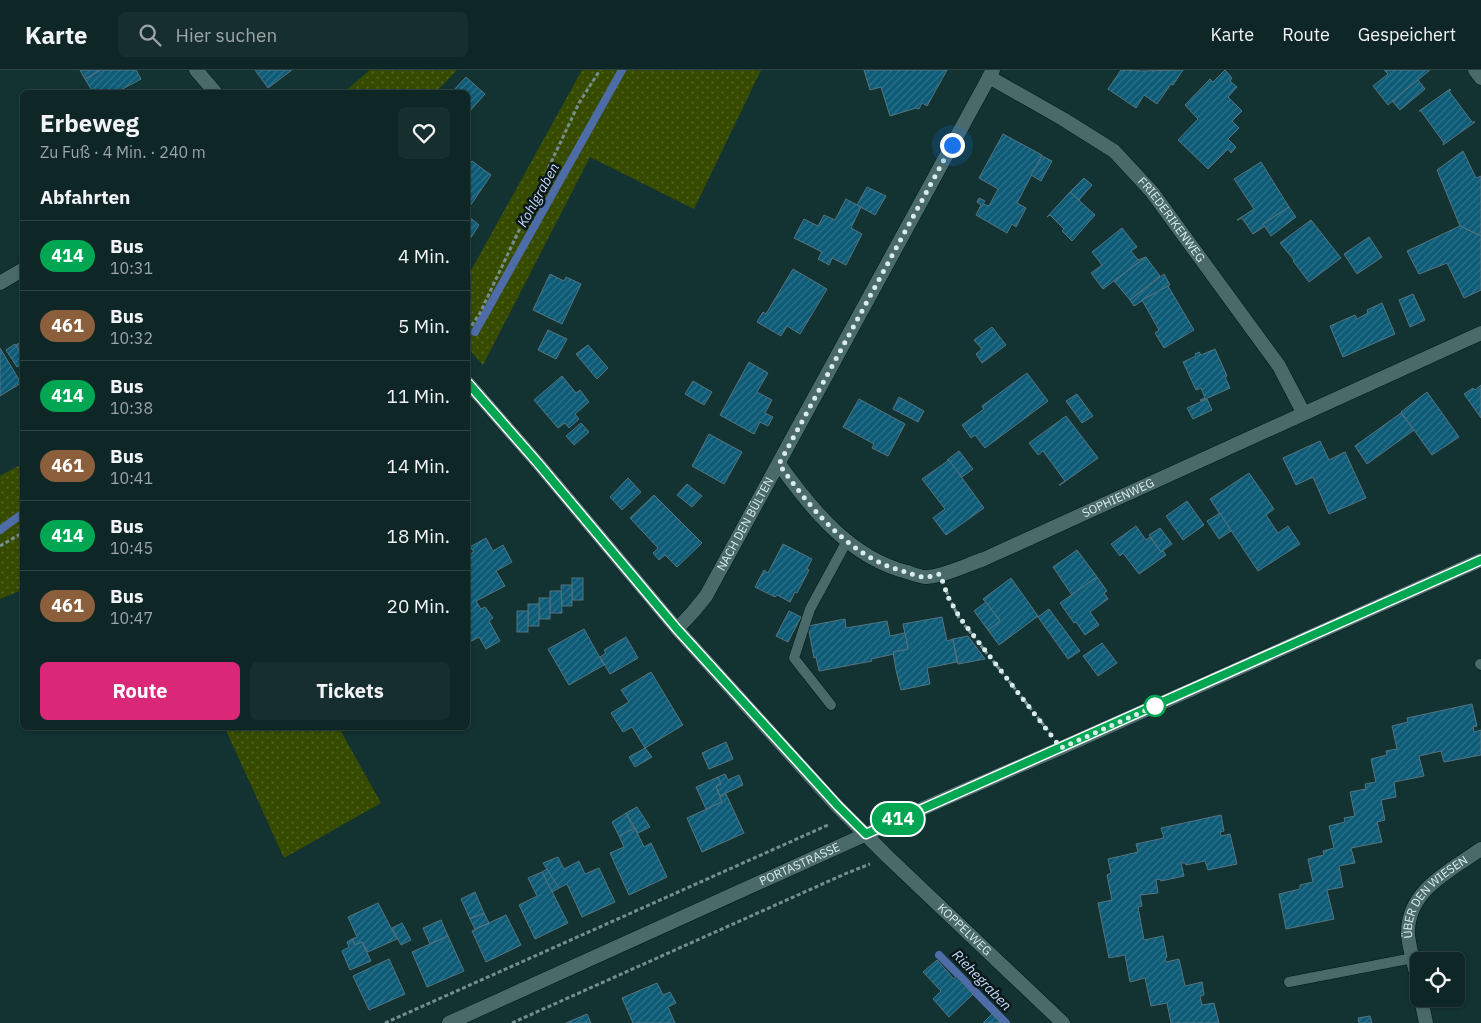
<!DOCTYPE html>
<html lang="de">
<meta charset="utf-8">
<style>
:root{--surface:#0e2626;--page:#172e2e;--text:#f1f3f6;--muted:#9ba5a7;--line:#2e4343;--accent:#db2777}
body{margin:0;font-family:"IBM Plex Sans",sans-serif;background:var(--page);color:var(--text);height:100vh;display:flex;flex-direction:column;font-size:19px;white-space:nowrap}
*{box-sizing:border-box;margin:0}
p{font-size:16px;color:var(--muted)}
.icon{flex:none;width:28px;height:28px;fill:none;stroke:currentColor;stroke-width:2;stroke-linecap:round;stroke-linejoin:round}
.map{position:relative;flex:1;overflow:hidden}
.drawer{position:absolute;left:20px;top:20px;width:450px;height:640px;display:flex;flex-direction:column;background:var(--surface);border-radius:8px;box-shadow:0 1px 4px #0004,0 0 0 1px var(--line)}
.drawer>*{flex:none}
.badge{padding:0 10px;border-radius:16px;font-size:18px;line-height:32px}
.controls{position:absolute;left:1410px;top:882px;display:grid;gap:10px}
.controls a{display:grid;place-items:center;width:55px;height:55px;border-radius:8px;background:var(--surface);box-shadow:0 1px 4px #0004,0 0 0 1px var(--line);font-size:25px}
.you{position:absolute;width:25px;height:25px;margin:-12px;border:4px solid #fff;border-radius:50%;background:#1a73e8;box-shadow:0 0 0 8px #1a73e833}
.map>.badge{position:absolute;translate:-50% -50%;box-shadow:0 0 0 2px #fff}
h2{padding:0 20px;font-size:19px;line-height:45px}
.round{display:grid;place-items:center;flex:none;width:52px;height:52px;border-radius:8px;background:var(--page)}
.summary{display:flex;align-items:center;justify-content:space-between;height:85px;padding:0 20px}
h1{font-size:24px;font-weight:700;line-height:38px}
.button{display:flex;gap:10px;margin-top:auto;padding:10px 20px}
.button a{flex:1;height:58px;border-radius:8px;background:var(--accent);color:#fff;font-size:20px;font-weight:700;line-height:58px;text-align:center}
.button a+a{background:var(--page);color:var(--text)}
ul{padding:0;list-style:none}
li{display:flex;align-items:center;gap:15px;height:70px;padding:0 20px;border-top:1px solid var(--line)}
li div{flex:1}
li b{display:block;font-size:19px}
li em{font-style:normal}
li .badge{min-width:55px;font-weight:700;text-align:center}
header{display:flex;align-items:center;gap:30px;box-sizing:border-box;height:70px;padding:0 25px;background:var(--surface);border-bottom:1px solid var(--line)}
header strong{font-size:24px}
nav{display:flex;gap:28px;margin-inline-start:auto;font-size:18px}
.search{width:350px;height:45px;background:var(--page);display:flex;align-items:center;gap:12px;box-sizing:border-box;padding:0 18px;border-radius:8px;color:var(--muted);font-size:19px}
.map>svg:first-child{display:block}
</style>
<header>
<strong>Karte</strong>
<div class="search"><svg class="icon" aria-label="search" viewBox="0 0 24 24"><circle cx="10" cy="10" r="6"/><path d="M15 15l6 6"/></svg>Hier suchen</div>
<nav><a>Karte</a><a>Route</a><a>Gespeichert</a></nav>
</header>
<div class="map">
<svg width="1481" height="953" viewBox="0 0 1481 953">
<defs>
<pattern id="grass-dots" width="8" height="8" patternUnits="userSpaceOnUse" patternTransform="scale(1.25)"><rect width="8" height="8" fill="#374b00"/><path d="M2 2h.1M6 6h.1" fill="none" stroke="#536525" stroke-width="1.8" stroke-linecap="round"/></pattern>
<pattern id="building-hatch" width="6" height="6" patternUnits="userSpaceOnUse" patternTransform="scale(1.25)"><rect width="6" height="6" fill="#0d5b76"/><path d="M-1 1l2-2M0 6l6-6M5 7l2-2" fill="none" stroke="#30738a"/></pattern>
</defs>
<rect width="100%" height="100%" fill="#123332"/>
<!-- grass -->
<g fill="url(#grass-dots)">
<path d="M 370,0 L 457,0 L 436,22 L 344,22 Z"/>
<path d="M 582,0 L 761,0 L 694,139 L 590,87 L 483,295 L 468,278 L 468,206 Z"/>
<path d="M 22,394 L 22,520 L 0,529 L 0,406 Z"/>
<path d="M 225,658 L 339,658 L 381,733 L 284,788 Z"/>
</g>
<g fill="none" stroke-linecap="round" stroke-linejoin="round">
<!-- stream -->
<g stroke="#4d6ca8" stroke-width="8">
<path d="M 475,262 L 622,0"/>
<path d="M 0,460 L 22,444"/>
<path d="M 939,885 L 1006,953"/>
</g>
</g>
<!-- building -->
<g fill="url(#building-hatch)" stroke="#577380">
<path d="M 80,0 L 101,0 L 85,9 Z"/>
<path d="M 101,0 L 136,0 L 141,9 L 117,22 L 93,22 L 85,9 Z"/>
<path d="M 255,0 L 292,0 L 268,18 Z"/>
<path d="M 864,0 L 947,0 L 927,36 L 922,33 L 919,39 L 916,38 L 890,46 L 881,17 L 870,20 Z"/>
<path d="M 1121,0 L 1142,1 L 1183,0 L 1173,15 L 1171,14 L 1157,34 L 1144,25 L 1136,38 L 1108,19 Z"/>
<path d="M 1225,0 L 1232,8 L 1230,11 L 1237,17 L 1228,27 L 1242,41 L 1232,51 L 1239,58 L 1228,69 L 1236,77 L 1231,83 L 1228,79 L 1208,99 L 1178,70 L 1198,49 L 1185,35 L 1210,9 L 1213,12 Z"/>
<path d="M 1384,0 L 1430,0 L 1388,35 L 1373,16 L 1388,4 Z"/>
<path d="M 466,7 L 485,24 L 468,43 L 468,22 L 452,22 Z"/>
<path d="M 1418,10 L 1425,19 L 1400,40 L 1392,31 Z"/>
<path d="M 1450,19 L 1451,20 L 1449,21 L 1472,52 L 1475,52 L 1443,75 L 1444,73 L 1421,41 L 1419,41 Z"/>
<path d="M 1003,64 L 1042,85 L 1017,133 L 1026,138 L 1016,157 L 1012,154 L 1007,163 L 976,145 L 981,135 L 977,132 L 979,128 L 985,131 L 983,134 L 989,136 L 998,119 L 979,108 Z"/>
<path d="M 1463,81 L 1476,108 L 1481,106 L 1481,166 L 1460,156 L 1437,100 Z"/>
<path d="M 1042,86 L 1052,91 L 1041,111 L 1031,105 Z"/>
<path d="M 472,91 L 491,105 L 468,139 L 468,98 Z"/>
<path d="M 1261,92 L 1289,137 L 1263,154 L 1265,156 L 1253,164 L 1242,148 L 1237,150 L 1254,139 L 1234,109 Z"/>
<path d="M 1084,108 L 1092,115 L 1079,130 L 1070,122 Z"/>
<path d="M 867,117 L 886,126 L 875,145 L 857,135 Z"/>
<path d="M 1070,122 L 1095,145 L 1072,171 L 1062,161 L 1064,159 L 1050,145 L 1047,147 Z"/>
<path d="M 846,129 L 861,137 L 851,158 L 862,164 L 846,195 L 832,188 L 829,195 L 818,189 L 822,182 L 794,168 L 804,149 L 818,156 L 824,145 L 835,150 Z"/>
<path d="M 1289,137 L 1296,147 L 1271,166 L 1263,154 Z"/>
<path d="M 468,146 L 479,155 L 468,172 Z"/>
<path d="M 1311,150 L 1341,188 L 1309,212 L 1293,191 L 1294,190 L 1280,173 Z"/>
<path d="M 1460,156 L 1481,166 L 1481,220 L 1464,228 L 1447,193 L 1419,204 L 1407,181 Z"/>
<path d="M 1122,158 L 1137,177 L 1131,181 L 1138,190 L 1146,187 L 1103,219 L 1091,203 L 1102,195 L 1092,182 Z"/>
<path d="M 1369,167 L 1382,187 L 1357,204 L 1344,184 Z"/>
<path d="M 1146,187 L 1160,206 L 1130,230 L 1114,211 Z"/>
<path d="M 793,199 L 827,219 L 800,264 L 787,256 L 781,266 L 757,252 L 763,242 L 766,244 Z"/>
<path d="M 550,204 L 564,211 L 566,207 L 581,214 L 562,254 L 533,240 Z"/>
<path d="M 1164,204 L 1170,215 L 1142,230 L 1142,231 L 1134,236 L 1130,230 Z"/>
<path d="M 1168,216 L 1194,260 L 1164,278 L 1155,263 L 1159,260 L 1142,230 Z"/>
<path d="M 1413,224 L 1425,250 L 1410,257 L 1399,230 Z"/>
<path d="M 1382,233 L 1395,264 L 1343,287 L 1330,256 L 1355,245 L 1357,249 L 1368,243 L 1367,240 Z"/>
<path d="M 992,257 L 1006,275 L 982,293 L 976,284 L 982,279 L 974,270 Z"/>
<path d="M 548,260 L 567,269 L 556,289 L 538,280 Z"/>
<path d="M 22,271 L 22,286 L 16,275 Z"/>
<path d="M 15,274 L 22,286 L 22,293 L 17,297 L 6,280 Z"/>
<path d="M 588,275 L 608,298 L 597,309 L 576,284 Z"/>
<path d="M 0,278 L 21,313 L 0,326 Z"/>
<path d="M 1215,279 L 1227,306 L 1225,307 L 1230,318 L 1201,331 L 1200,330 L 1205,328 L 1201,318 L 1196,320 L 1183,292 L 1196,286 L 1195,284 L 1199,282 L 1201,285 Z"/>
<path d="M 749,292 L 768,303 L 757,322 L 772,330 L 765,343 L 773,347 L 768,356 L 760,352 L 754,364 L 720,345 Z"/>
<path d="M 1027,303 L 1048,331 L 985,378 L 975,365 L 971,368 L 962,355 L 984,339 L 982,336 Z"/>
<path d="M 562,306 L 576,323 L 580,320 L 589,332 L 575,344 L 579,349 L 569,358 L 565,353 L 558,358 L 534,330 Z"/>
<path d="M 693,311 L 712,322 L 704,335 L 685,324 Z"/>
<path d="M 1481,315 L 1481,348 L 1464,324 L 1473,318 L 1475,320 Z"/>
<path d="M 1427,322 L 1459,367 L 1432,385 L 1401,342 Z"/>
<path d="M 1077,324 L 1093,346 L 1082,353 L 1066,331 Z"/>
<path d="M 899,327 L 924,341 L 918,352 L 893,339 Z"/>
<path d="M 859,329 L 905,354 L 888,386 L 872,378 L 874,374 L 843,357 Z"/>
<path d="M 1207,329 L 1212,340 L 1193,349 L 1187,338 Z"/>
<path d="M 1401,343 L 1414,360 L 1367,394 L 1355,376 Z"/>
<path d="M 1066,346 L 1098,388 L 1060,415 L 1059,415 L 1065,411 L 1043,381 L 1038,385 L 1029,373 Z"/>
<path d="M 581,353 L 589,362 L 574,375 L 566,366 Z"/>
<path d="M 709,364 L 742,382 L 724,414 L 692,396 Z"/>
<path d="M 1320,371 L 1329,390 L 1345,382 L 1366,428 L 1329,444 L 1313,407 L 1296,415 L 1283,388 Z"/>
<path d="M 959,381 L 973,399 L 962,407 L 947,390 Z"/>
<path d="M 949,390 L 984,438 L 946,465 L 933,448 L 945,439 L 922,409 Z"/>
<path d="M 1249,403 L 1274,439 L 1266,445 L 1278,463 L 1288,456 L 1300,474 L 1258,501 L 1210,429 Z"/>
<path d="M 628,408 L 641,422 L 622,440 L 610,427 Z"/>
<path d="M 687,414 L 702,426 L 692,437 L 677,425 Z"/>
<path d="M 654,425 L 702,473 L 677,497 L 665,485 L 659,490 L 653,483 L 658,478 L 630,448 Z"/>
<path d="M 1187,431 L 1204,455 L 1183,470 L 1166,446 Z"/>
<path d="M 1220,443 L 1231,461 L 1219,469 L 1207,451 Z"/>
<path d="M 1136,456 L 1146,470 L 1150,467 L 1161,482 L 1163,481 L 1166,485 L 1139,504 L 1123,483 L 1120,486 L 1111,474 Z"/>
<path d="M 1160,458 L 1172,474 L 1161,482 L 1149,465 Z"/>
<path d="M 486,468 L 493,481 L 503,475 L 512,492 L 496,501 L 505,516 L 476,531 L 481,539 L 485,537 L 493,548 L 489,551 L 500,571 L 486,579 L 479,567 L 468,573 L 468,485 L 474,482 L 470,477 Z"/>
<path d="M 783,474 L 812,489 L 807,499 L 809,500 L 797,523 L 795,522 L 790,532 L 777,525 L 775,527 L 755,517 L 764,500 L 768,503 Z"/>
<path d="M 1077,480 L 1097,507 L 1072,525 L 1053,497 Z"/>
<path d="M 1097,507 L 1107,521 L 1104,523 L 1108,529 L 1090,542 L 1099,555 L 1085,565 L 1076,552 L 1074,553 L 1060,533 Z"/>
<rect x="572" y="508" width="11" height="22"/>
<path d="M 1011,508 L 1038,546 L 999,575 L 988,560 L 1000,551 L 983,529 Z"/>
<path d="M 561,515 L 572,515 L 572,536 L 562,536 Z"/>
<path d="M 550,521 L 561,521 L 562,543 L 550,543 Z"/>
<rect x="539" y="528" width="11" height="21"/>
<path d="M 986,532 L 1000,551 L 988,560 L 974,541 Z"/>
<rect x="528" y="534" width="11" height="22"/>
<path d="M 1049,539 L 1080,581 L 1068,589 L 1038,547 Z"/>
<rect x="517" y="541" width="11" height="21"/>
<path d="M 789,541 L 801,547 L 788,572 L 776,566 Z"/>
<path d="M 942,547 L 947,571 L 953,569 L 957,592 L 927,598 L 930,614 L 901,620 L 896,600 L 893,582 L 908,579 L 903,554 Z"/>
<path d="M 845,549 L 846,558 L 887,551 L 890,566 L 905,563 L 908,579 L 893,582 L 894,584 L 871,589 L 872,591 L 819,601 L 816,587 L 814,588 L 808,556 Z"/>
<path d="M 584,559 L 604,595 L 569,615 L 548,579 Z"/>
<path d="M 968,566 L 985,589 L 958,594 L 953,569 Z"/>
<path d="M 626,567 L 638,588 L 610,604 L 600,587 L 606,583 L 604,580 Z"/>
<path d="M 1102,573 L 1117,593 L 1098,606 L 1083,586 Z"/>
<path d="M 651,602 L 683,655 L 645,678 L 632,657 L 623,662 L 611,643 L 629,632 L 621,620 Z"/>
<path d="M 1472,634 L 1477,656 L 1473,657 L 1474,662 L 1481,660 L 1481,685 L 1444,692 L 1441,681 L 1419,686 L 1424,706 L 1394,712 L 1396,727 L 1381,730 L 1385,750 L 1377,752 L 1382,772 L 1351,778 L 1355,793 L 1339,796 L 1343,817 L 1327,820 L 1334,849 L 1286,859 L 1279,824 L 1300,819 L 1300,815 L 1313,812 L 1308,789 L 1324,785 L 1323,781 L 1334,778 L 1329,756 L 1345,752 L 1344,748 L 1355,746 L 1350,722 L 1366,719 L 1365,714 L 1376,712 L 1371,689 L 1387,685 L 1386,681 L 1397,679 L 1392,656 L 1408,652 L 1407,648 Z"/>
<path d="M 726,672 L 733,689 L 709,699 L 702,683 Z"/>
<path d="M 645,678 L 652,687 L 635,697 L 629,687 Z"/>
<path d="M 725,704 L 728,710 L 739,705 L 743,715 L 720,726 L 716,716 L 721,714 L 718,707 Z"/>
<path d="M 718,707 L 721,714 L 716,716 L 722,732 L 706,739 L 696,717 Z"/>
<path d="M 726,724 L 744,763 L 702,782 L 687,748 L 722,732 L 720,727 Z"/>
<path d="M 637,737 L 650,757 L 638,763 L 626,743 Z"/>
<path d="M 626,743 L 634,759 L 619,766 L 612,752 Z"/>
<path d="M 1221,745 L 1224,761 L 1220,762 L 1221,766 L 1230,764 L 1237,794 L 1208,800 L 1205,791 L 1186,795 L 1185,793 L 1181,793 L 1184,806 L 1161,811 L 1160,809 L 1156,810 L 1158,823 L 1140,825 L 1142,836 L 1138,837 L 1144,870 L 1163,866 L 1167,887 L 1165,888 L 1166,892 L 1179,889 L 1185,916 L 1202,912 L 1204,925 L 1200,926 L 1202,935 L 1214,933 L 1219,953 L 1171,953 L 1167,933 L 1151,936 L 1145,908 L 1130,912 L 1125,885 L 1109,888 L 1098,833 L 1112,830 L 1107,805 L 1111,803 L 1108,789 L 1138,782 L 1136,774 L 1164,768 L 1161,758 Z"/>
<path d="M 635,758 L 644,777 L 651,773 L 667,807 L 629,825 L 610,783 L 624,777 L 619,766 Z"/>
<path d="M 558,787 L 564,799 L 579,791 L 585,804 L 599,798 L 615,832 L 582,847 L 567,814 L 559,818 L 543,793 Z"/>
<path d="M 547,799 L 559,818 L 552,822 L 542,802 Z"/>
<path d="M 542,802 L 568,853 L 535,869 L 519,835 L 537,826 L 528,808 Z"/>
<path d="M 475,822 L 484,843 L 470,849 L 461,829 Z"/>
<path d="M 378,833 L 397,869 L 368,882 L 362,872 L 355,875 L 352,869 L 357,867 L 348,847 Z"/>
<path d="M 484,843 L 489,853 L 475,859 L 470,849 Z"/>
<path d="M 506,845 L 521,875 L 486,892 L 472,861 Z"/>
<path d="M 441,850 L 448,866 L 430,874 L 423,858 Z"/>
<path d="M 402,853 L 411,870 L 401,875 L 392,858 Z"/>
<path d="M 448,866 L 464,901 L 427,917 L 412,882 Z"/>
<path d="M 352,869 L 355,875 L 362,872 L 371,891 L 350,900 L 342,881 L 349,877 L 347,872 Z"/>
<path d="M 389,889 L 405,924 L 369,940 L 353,906 Z"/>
<path d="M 937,890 L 954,909 L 956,906 L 973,924 L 949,947 L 933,929 L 941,921 L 923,902 Z"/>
<path d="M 657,913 L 663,925 L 670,922 L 676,933 L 668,937 L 675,953 L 633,953 L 622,928 Z"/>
<path d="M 587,944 L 591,953 L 566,953 Z"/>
<path d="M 992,944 L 1001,953 L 983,953 Z"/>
<path d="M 1370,946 L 1372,953 L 1359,953 L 1358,948 Z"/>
</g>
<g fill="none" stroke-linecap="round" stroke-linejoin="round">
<!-- service casing -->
<g stroke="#001a1a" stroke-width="11">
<g id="service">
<path d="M 1480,594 L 1481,595"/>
<path d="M 831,635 L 794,588 L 810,539 L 847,471"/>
<path d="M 1289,912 L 1413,888"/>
</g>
</g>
<!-- minor casing -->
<g stroke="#001a1a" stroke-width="15">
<g id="minor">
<path d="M 196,0 L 215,22"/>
<path d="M 1475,0 L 1481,8"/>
<path id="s1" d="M 989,7 L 1063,49 L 1114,81 L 1152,122 L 1279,296 L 1303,342"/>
<path d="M 0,213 L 22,200"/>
<path id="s2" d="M 468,313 L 537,392 L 677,559 L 837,736 L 888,787 L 1063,953"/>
<path id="s3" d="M 779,394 C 812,440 851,488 907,502 C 913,504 920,507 926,507 C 945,506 966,495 984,489 L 1481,263"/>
<path id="s4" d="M 677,559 L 692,543 L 706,526 L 993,0"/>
<path id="s5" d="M 1419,915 C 1416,901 1408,876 1408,862 C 1408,820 1451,800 1481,779"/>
<path d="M 1421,929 L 1426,953"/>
</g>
</g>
<!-- secondary casing -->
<g stroke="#001a1a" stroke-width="15">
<g id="secondary">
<path id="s6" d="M 449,953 L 935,733 L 1061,678 L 1481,490"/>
</g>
</g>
<!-- path -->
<g stroke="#758f8e" stroke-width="3" stroke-dasharray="4 2.5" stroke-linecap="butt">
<path d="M 468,261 L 480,243 L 579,33 L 600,0"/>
<path d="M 0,476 L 22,463"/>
<path d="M 946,521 L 959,548 L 1050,663"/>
<path d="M 385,953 L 828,755"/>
<path d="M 512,953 L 847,803 L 870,794"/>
</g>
<!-- service -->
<use href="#service" stroke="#496a69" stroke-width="10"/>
<!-- minor -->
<use href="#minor" stroke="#496a69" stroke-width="14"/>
<!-- secondary -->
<use href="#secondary" stroke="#496a69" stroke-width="14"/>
</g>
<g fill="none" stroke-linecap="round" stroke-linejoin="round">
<!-- line casing -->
<g stroke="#fff" stroke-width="11">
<path id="line" d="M 468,313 L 537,392 L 677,559 L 838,736 L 866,764 L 1481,490"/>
</g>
<!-- line -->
<use href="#line" stroke="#00a651" stroke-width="8"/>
<!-- walk -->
<path stroke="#d9ebea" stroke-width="5" stroke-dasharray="0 9" d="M 952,75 L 779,394 C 811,439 850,488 906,502 C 912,504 919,507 925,507 C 930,507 935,505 940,504 L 948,527 L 960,548 L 1061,678 L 1160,634 L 1155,636"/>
</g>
<!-- markers -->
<circle fill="#fff" stroke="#00a651" stroke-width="2.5" cx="1155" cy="636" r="10"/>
<g text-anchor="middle" stroke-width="5" stroke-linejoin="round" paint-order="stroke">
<!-- street labels -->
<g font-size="12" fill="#d9ebea" stroke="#0a1818">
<text dy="4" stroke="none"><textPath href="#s1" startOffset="235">FRIEDERIKENWEG</textPath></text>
<text dy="4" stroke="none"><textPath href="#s3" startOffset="399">SOPHIENWEG</textPath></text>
<text dy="4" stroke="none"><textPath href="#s4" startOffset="126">NACH DEN BÜLTEN</textPath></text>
<text dy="4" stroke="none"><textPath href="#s6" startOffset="385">PORTASTRASSE</textPath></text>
<text dy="4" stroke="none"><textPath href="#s5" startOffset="100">ÜBER DEN WIESEN</textPath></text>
<text dy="4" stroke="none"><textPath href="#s2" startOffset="739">KOPPELWEG</textPath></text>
</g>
<!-- water labels -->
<g font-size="14" font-style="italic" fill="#c6d9fc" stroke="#0a1818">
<text transform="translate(538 125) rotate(-61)" y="5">Kohlgraben</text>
<text transform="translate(982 910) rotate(46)" y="5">Riehegraben</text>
</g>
</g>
</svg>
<div class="controls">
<a><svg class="icon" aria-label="locate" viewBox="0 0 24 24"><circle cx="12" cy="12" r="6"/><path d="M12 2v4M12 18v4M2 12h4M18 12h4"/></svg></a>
</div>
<div class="you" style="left:952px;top:75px"></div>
<b class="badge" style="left:898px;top:749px;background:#00a651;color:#fff">414</b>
<section class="drawer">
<div class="summary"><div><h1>Erbeweg</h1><p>Zu Fuß · 4 Min. · 240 m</p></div><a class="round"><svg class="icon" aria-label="heart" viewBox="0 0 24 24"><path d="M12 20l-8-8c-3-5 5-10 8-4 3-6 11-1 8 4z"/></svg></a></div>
<h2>Abfahrten</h2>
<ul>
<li><span class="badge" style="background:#00a651;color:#fff">414</span><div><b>Bus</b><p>10:31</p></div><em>4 Min.</em></li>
<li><span class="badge" style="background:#8b5e3c;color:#fff">461</span><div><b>Bus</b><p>10:32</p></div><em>5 Min.</em></li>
<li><span class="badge" style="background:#00a651;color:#fff">414</span><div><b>Bus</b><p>10:38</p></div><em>11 Min.</em></li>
<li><span class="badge" style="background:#8b5e3c;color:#fff">461</span><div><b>Bus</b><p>10:41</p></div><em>14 Min.</em></li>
<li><span class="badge" style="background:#00a651;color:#fff">414</span><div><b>Bus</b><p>10:45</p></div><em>18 Min.</em></li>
<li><span class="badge" style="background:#8b5e3c;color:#fff">461</span><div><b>Bus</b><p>10:47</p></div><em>20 Min.</em></li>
</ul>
<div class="button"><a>Route</a><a>Tickets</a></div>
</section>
</div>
